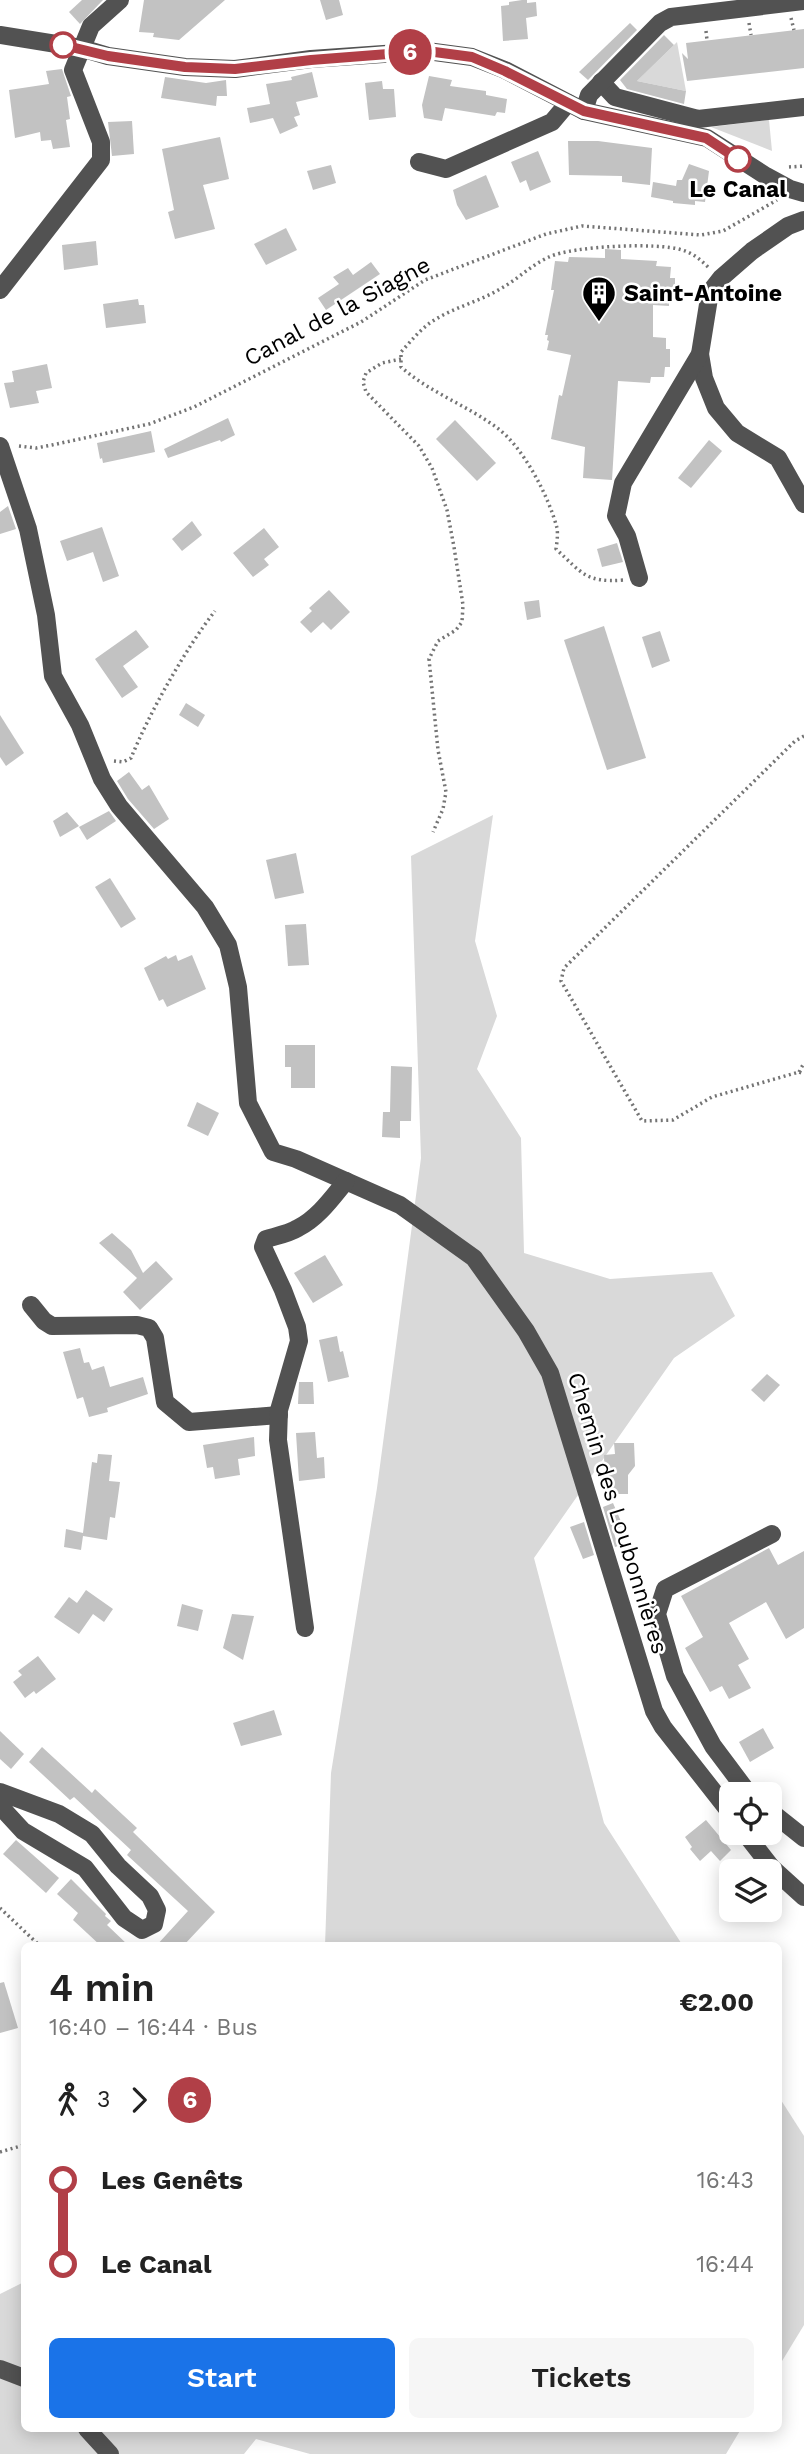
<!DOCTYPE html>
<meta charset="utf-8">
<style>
:root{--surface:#fff;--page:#f6f6f6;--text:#222;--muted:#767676;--accent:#1a73e8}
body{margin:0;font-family:"Work Sans",sans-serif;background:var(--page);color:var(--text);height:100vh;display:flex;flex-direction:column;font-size:26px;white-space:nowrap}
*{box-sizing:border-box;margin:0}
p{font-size:23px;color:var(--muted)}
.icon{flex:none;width:38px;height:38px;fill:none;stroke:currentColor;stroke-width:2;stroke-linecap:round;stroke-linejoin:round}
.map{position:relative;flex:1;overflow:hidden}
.drawer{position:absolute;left:21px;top:1942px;width:761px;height:490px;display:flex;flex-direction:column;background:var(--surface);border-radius:10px;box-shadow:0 4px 18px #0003}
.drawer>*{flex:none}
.badge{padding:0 14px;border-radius:23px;font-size:24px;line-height:46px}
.fabs{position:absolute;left:719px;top:1782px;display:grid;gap:14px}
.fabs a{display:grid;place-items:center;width:63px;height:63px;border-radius:10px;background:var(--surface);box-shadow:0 4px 18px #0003;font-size:35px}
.map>.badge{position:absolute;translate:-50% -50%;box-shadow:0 0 0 4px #fff}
.legs{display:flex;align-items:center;gap:10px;height:77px;padding:0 28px;font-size:23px}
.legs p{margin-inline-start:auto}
.summary{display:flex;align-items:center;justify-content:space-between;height:119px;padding:0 28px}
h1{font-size:38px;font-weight:600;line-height:52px}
.button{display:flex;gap:14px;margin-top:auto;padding:14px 28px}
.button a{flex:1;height:80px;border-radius:10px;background:var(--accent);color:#fff;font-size:28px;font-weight:600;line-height:80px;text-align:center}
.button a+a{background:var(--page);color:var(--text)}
ul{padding:0 28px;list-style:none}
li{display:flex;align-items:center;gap:24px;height:84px;font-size:26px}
li i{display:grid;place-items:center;width:10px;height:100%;margin:0 9px;background:currentColor}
li i::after{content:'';width:18px;height:18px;margin:-9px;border:5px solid;border-radius:50%;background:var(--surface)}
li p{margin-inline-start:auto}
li:first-child i{background:linear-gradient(#0000 50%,currentColor 0)}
li:last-child i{background:linear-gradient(currentColor 50%,#0000 0)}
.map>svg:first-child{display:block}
</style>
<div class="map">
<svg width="804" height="2454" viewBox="0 0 804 2454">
<rect width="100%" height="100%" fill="#fff"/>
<!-- green -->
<g fill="#d9d9d9">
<path d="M 677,42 L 686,91 L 637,81 Z"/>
<path d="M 769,120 L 772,151 L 711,127 L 768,120 Z"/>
<path d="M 493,815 L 475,941 L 497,1016 L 477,1069 L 521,1138 L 524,1253 L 610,1279 L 712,1272 L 735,1316 L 674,1358 L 534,1558 L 604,1823 L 683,1946 L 325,1946 L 331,1773 L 377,1488 L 421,1158 L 411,856 Z"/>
<path d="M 779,2097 L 804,2136 L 804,2325 L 779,2366 Z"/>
<path d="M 24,2282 L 24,2429 L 741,2429 L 726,2454 L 310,2454 L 256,2439 L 244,2454 L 0,2454 L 0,2294 Z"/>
</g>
<!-- building -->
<g fill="#c2c2c2">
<path d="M 82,0 L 103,0 L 80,24 L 69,12 Z"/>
<path d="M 144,0 L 225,0 L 179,40 L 153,37 L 154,33 L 139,32 Z"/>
<path d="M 320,0 L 339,0 L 343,15 L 326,20 Z"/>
<path d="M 522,0 L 527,0 L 527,3 L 536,2 L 537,16 L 526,18 L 528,39 L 503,41 L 501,6 L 509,5 L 509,2 Z"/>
<path d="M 630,23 L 637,30 L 588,80 L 579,72 Z"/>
<path d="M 804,29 L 804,68 L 687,81 L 682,53 L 688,59 L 686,43 Z"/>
<path d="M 664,35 L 674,45 L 637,81 L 686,91 L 684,104 L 627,89 L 620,80 Z"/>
<path d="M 62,69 L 71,96 L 67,97 L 70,119 L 66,120 L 70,147 L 53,149 L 51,140 L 41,141 L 40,132 L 15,138 L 9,90 L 49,84 L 46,71 Z"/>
<path d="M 312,72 L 318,97 L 296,102 L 300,115 L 294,117 L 298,126 L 280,134 L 273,118 L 250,123 L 247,108 L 270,104 L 266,84 L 292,80 L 291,77 Z"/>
<path d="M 429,76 L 452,80 L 450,86 L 486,91 L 486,95 L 507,99 L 505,113 L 497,112 L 495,116 L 445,108 L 442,121 L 424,118 L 422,105 Z"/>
<path d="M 165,77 L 206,83 L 226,80 L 227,96 L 217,96 L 216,106 L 161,98 Z"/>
<path d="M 382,81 L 383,89 L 394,89 L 396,117 L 369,120 L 365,83 Z"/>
<path d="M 132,121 L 134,154 L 112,156 L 108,122 Z"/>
<path d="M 220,137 L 229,179 L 203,185 L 215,229 L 175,239 L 168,212 L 174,210 L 162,149 Z"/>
<path d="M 568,141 L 598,141 L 652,148 L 650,185 L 622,182 L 622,176 L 569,175 Z"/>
<path d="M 538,151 L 551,182 L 530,191 L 526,180 L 520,183 L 511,162 Z"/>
<path d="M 689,164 L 709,171 L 705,202 L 695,201 L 695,205 L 673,203 L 673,201 L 651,197 L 653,182 L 676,186 L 677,180 L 682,180 Z"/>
<path d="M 331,165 L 336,183 L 313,190 L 307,171 Z"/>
<path d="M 486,175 L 499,207 L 466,220 L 457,205 L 453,190 Z"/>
<path d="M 286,228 L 297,250 L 266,265 L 254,244 Z"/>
<path d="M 96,241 L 98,265 L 64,270 L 62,245 Z"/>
<path d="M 605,249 L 621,250 L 621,259 L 657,261 L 656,266 L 671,267 L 670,278 L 675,278 L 675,296 L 669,296 L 669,306 L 653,305 L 653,337 L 666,338 L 666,349 L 670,349 L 670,367 L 665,367 L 664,377 L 651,377 L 650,383 L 618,381 L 612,480 L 583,478 L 585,447 L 551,439 L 559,395 L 562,396 L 571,355 L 547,350 L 549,341 L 547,340 L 548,335 L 545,335 L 554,290 L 551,290 L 555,261 L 568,262 L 569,257 L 605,258 Z"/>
<path d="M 371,262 L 380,274 L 326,310 L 318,298 L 339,284 L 333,277 L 348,268 L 353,275 Z"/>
<path d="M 138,299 L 139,305 L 144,305 L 146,323 L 106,328 L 103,304 Z"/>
<path d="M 47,364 L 52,388 L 36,391 L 39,403 L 10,408 L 4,383 L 14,382 L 12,371 Z"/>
<path d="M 228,418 L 235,435 L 221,442 L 220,440 L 168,458 L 164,449 Z"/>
<path d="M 455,420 L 496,463 L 477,481 L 436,439 Z"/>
<path d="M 151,431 L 155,452 L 103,463 L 102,458 L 100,459 L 97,443 Z"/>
<path d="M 709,440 L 722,451 L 691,488 L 678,478 Z"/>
<path d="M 8,506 L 16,529 L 0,534 L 0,512 Z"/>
<path d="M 192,521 L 202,535 L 182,551 L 172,539 Z"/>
<path d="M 102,527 L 119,576 L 103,582 L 93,552 L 67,561 L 60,541 Z"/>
<path d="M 264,528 L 279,547 L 264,559 L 269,565 L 253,577 L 233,553 Z"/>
<path d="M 617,543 L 623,562 L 602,567 L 597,549 Z"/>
<path d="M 329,590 L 350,612 L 331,630 L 323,622 L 311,633 L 300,622 L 312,611 L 309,608 Z"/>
<path d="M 539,600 L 541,617 L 527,620 L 524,602 Z"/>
<path d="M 604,626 L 646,758 L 607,770 L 564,640 Z"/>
<path d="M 136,630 L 149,647 L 123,666 L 138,687 L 122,698 L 95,659 Z"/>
<path d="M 660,631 L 670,661 L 652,668 L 642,637 Z"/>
<path d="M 186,703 L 205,715 L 198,727 L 179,715 Z"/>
<path d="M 0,715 L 24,753 L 6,766 L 0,757 Z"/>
<path d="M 129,772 L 142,790 L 149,785 L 169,819 L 154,829 L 128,799 L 117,781 Z"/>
<path d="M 109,811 L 116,821 L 87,840 L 79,827 Z"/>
<path d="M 67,812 L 79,826 L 60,837 L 53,821 Z"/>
<path d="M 296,853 L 304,893 L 275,899 L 266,860 Z"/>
<path d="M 110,878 L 136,919 L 121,928 L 95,887 Z"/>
<path d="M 306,924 L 309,965 L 288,966 L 285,925 Z"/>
<path d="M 176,955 L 178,961 L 192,955 L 206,989 L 167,1007 L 163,999 L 159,1001 L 144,968 L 166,956 L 168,959 Z"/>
<path d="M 285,1045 L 315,1045 L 315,1088 L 291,1088 L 291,1067 L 285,1067 Z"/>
<path d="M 391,1066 L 412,1067 L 411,1121 L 400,1121 L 400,1138 L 382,1137 L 383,1112 L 390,1112 Z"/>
<path d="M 197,1102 L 219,1113 L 208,1136 L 187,1126 Z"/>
<path d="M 112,1233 L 131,1250 L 143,1273 L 156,1261 L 173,1279 L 140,1310 L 123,1292 L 137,1278 L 99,1243 Z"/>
<path d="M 325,1255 L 343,1285 L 313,1303 L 294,1273 Z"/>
<path d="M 337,1336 L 340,1352 L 343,1351 L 349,1377 L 328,1382 L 319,1340 Z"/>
<path d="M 80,1348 L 84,1363 L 89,1362 L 92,1370 L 104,1366 L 110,1387 L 143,1377 L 148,1394 L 107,1408 L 108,1412 L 89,1417 L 83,1397 L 77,1399 L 63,1352 Z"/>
<path d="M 767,1374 L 780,1385 L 764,1402 L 751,1390 Z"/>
<path d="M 299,1382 L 313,1382 L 314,1404 L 298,1404 Z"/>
<path d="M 315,1432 L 317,1458 L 324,1457 L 325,1478 L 299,1481 L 296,1433 Z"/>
<path d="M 254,1437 L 255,1456 L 238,1459 L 240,1475 L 215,1479 L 213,1467 L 207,1468 L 203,1445 Z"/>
<path d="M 614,1443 L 634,1443 L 635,1466 L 628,1475 L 628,1494 L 605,1494 L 604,1455 L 615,1454 Z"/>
<path d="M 98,1454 L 112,1455 L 109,1481 L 120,1482 L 115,1518 L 110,1517 L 107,1540 L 83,1536 L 81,1550 L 64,1547 L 66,1529 L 83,1533 L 92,1462 L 97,1463 Z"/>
<path d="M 613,1503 L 623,1526 L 613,1530 L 618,1546 L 615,1547 L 603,1507 Z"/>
<path d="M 584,1522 L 594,1555 L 583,1559 L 570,1527 Z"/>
<path d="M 769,1548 L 778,1565 L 804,1551 L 804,1628 L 786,1639 L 766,1602 L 729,1623 L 749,1659 L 738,1665 L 751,1688 L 729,1699 L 722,1686 L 710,1692 L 685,1648 L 703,1637 L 681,1596 Z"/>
<path d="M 86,1590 L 113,1609 L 104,1622 L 93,1614 L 79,1634 L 54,1617 L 69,1597 L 77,1603 Z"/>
<path d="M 182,1604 L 203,1610 L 198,1631 L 177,1626 Z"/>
<path d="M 232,1614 L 254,1616 L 243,1660 L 223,1648 Z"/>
<path d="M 38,1656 L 56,1679 L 36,1694 L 34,1691 L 25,1698 L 13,1682 L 22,1675 L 18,1671 Z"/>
<path d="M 274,1710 L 282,1735 L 241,1746 L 233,1723 Z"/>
<path d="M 763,1728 L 774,1748 L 750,1762 L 739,1742 Z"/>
<path d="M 0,1731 L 24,1754 L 11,1769 L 0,1759 Z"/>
<path d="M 42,1747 L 92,1793 L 95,1789 L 137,1828 L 133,1832 L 215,1912 L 183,1946 L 156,1946 L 188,1911 L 127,1855 L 131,1850 L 74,1797 L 70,1800 L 29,1762 Z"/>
<path d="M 706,1820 L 731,1850 L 720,1861 L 711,1851 L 700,1861 L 690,1849 L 692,1847 L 685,1837 Z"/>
<path d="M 16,1840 L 59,1878 L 46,1893 L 3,1854 Z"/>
<path d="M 71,1879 L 106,1914 L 105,1916 L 111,1921 L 107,1925 L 129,1946 L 101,1946 L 73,1920 L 78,1913 L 57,1894 Z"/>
<path d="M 4,1982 L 18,2028 L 0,2033 L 0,1983 Z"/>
</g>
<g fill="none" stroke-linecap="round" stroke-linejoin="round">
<!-- path -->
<g stroke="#747474" stroke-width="3.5" stroke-dasharray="2 3.5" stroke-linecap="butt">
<path d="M 791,18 L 794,30"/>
<path d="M 749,23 L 751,35"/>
<path d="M 706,31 L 707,40"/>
<path d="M 789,167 L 804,166"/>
<path d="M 401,359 L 382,363 L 366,373 L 363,382 L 366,392 L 419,446 L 432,468 L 447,510 L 454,547 L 463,605 L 462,622 L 456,630 L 438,641 L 429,659 L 438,750 L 446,792 L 443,809 L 433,832"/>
<path d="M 19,446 L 36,448 L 52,445 L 149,424 L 194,407 L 361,322 L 425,280 L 546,234 L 582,226 L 701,235 L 723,231 L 777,200"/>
<path d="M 623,580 C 586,583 582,573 556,549 C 557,542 558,535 557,528 C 549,497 523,446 496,427 C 466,405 429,392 401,367 L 401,352 C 412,340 422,327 436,319 C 456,307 480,301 500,289 C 517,280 531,265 549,257 C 572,246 658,242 682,250 C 693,253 701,260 709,268"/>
<path d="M 804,736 L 795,741 L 564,968 L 561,981 L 642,1121 L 673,1120 L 712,1097 L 799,1072 L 804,1074"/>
<path d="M 114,761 L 123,762 L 131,758 C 150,712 184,651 215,611"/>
<path d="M 799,1072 L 804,1063"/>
<path d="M 0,1908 L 40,1946"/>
<path d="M 0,2152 L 24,2145"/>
</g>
<!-- minor -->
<g stroke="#525252" stroke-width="18">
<path d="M 0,35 L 81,48 L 108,56 L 185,67 L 235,69 L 311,59 L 427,51 L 472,57 L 505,70 L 584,111 L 707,138 L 766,176 L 790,189 L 804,193"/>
<path d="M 601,82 L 615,97 L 698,119 L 804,107"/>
<path d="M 584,111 L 589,95 L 660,23 L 671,17 L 804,1"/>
<path d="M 419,162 L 446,169 L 552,122 L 568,103"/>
<path d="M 0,290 L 101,160 L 101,142 L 73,70 L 91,26 L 120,0"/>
<path d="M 700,354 L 704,378 L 716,408 L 737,433 L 778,458 L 804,504"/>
<path d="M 0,446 L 28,529 L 46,615 L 53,676 L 80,725 L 102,779 L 119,806 L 205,907 L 228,945 L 238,987 L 248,1103 L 273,1152 L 296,1159 L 400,1205 L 474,1258 L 526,1331 L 550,1373 L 654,1711 L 663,1727 L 732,1815"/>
<path d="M 639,578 L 627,536 L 616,516 L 623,483 L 700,354 L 710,292 L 721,278 L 752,251 L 788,226 L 804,220"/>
<path d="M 31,1305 L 44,1321 L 52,1326 L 137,1325 L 149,1328 L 155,1338 L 165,1402 L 189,1422 L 279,1415"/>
<path d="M 305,1628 L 278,1440 L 279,1410 L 299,1341 L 297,1327 L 283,1290 L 263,1247 L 266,1239 C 276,1236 288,1234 298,1228 C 318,1218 332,1198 346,1181"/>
<path d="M 0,1792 L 59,1814 L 92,1834 L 118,1866 L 150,1896 L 157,1910 L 154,1924 L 142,1930 L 124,1918 L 85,1868 L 23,1831 L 0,1806"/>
<path d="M 749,1794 L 713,1746 L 675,1676 L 657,1614 L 665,1589 L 772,1534"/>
<path d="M 770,1811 L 804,1838"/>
<path d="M 744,1832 L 772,1868 L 804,1897"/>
<path d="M 0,2369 L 24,2378"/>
<path d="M 87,2429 L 110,2454"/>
</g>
</g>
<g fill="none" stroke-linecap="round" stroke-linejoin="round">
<!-- line-1 casing -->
<g stroke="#fff" stroke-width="16">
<path id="line-1" d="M 63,45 L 108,56 L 185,67 L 235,69 L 311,60 L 427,51 L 472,57 L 505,71 L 584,111 L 706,138 L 738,159"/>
</g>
<!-- line-1 -->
<use href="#line-1" stroke="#b13f47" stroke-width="10"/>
</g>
<!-- icons -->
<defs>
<g id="building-pin" transform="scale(1.75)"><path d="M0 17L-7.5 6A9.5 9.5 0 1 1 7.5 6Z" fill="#000" stroke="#fff"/><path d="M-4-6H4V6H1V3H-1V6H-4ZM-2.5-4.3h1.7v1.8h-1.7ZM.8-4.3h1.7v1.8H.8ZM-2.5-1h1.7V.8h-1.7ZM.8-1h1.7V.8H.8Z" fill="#fff"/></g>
</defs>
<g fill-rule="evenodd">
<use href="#building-pin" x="599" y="293"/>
</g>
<!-- markers -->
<g fill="#fff" stroke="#b13f47" stroke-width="3.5">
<circle cx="63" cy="45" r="12"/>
<circle cx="738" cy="159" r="12"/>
</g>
<g text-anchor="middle" stroke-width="5" stroke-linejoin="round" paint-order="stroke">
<!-- stop labels -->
<g font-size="23" font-weight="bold" fill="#000" stroke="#fff">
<text x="738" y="197">Le Canal</text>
</g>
<!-- poi labels -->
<g font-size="23" font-weight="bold" fill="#000" stroke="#fff" text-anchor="start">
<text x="624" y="301">Saint-Antoine</text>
</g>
<!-- street labels -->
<g font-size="23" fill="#000" stroke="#fff">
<text transform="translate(337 311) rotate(-28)" y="8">Canal de la Siagne</text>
<text transform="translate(618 1513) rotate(73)" y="8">Chemin des Loubonnières</text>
</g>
</g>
</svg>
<div class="fabs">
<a><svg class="icon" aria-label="locate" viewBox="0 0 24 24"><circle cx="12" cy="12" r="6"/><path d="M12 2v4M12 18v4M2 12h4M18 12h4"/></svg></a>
<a><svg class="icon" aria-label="layers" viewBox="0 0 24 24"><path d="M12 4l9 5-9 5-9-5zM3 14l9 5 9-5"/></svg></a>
</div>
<b class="badge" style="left:410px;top:52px;background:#b13f47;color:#fff">6</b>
<section class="drawer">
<div class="summary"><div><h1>4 min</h1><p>16:40 – 16:44 · Bus</p></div><b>€2.00</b></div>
<div class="legs"><svg class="icon" aria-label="walk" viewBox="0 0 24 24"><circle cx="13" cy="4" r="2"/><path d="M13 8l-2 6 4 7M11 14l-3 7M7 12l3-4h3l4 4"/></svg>3<svg class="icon" aria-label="forward" viewBox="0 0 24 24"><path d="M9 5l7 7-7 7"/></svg><b class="badge" style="background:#b13f47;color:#fff">6</b></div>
<ul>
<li><i style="color:#b13f47"></i><b>Les Genêts</b><p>16:43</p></li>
<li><i style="color:#b13f47"></i><b>Le Canal</b><p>16:44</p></li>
</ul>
<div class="button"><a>Start</a><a>Tickets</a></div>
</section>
</div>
